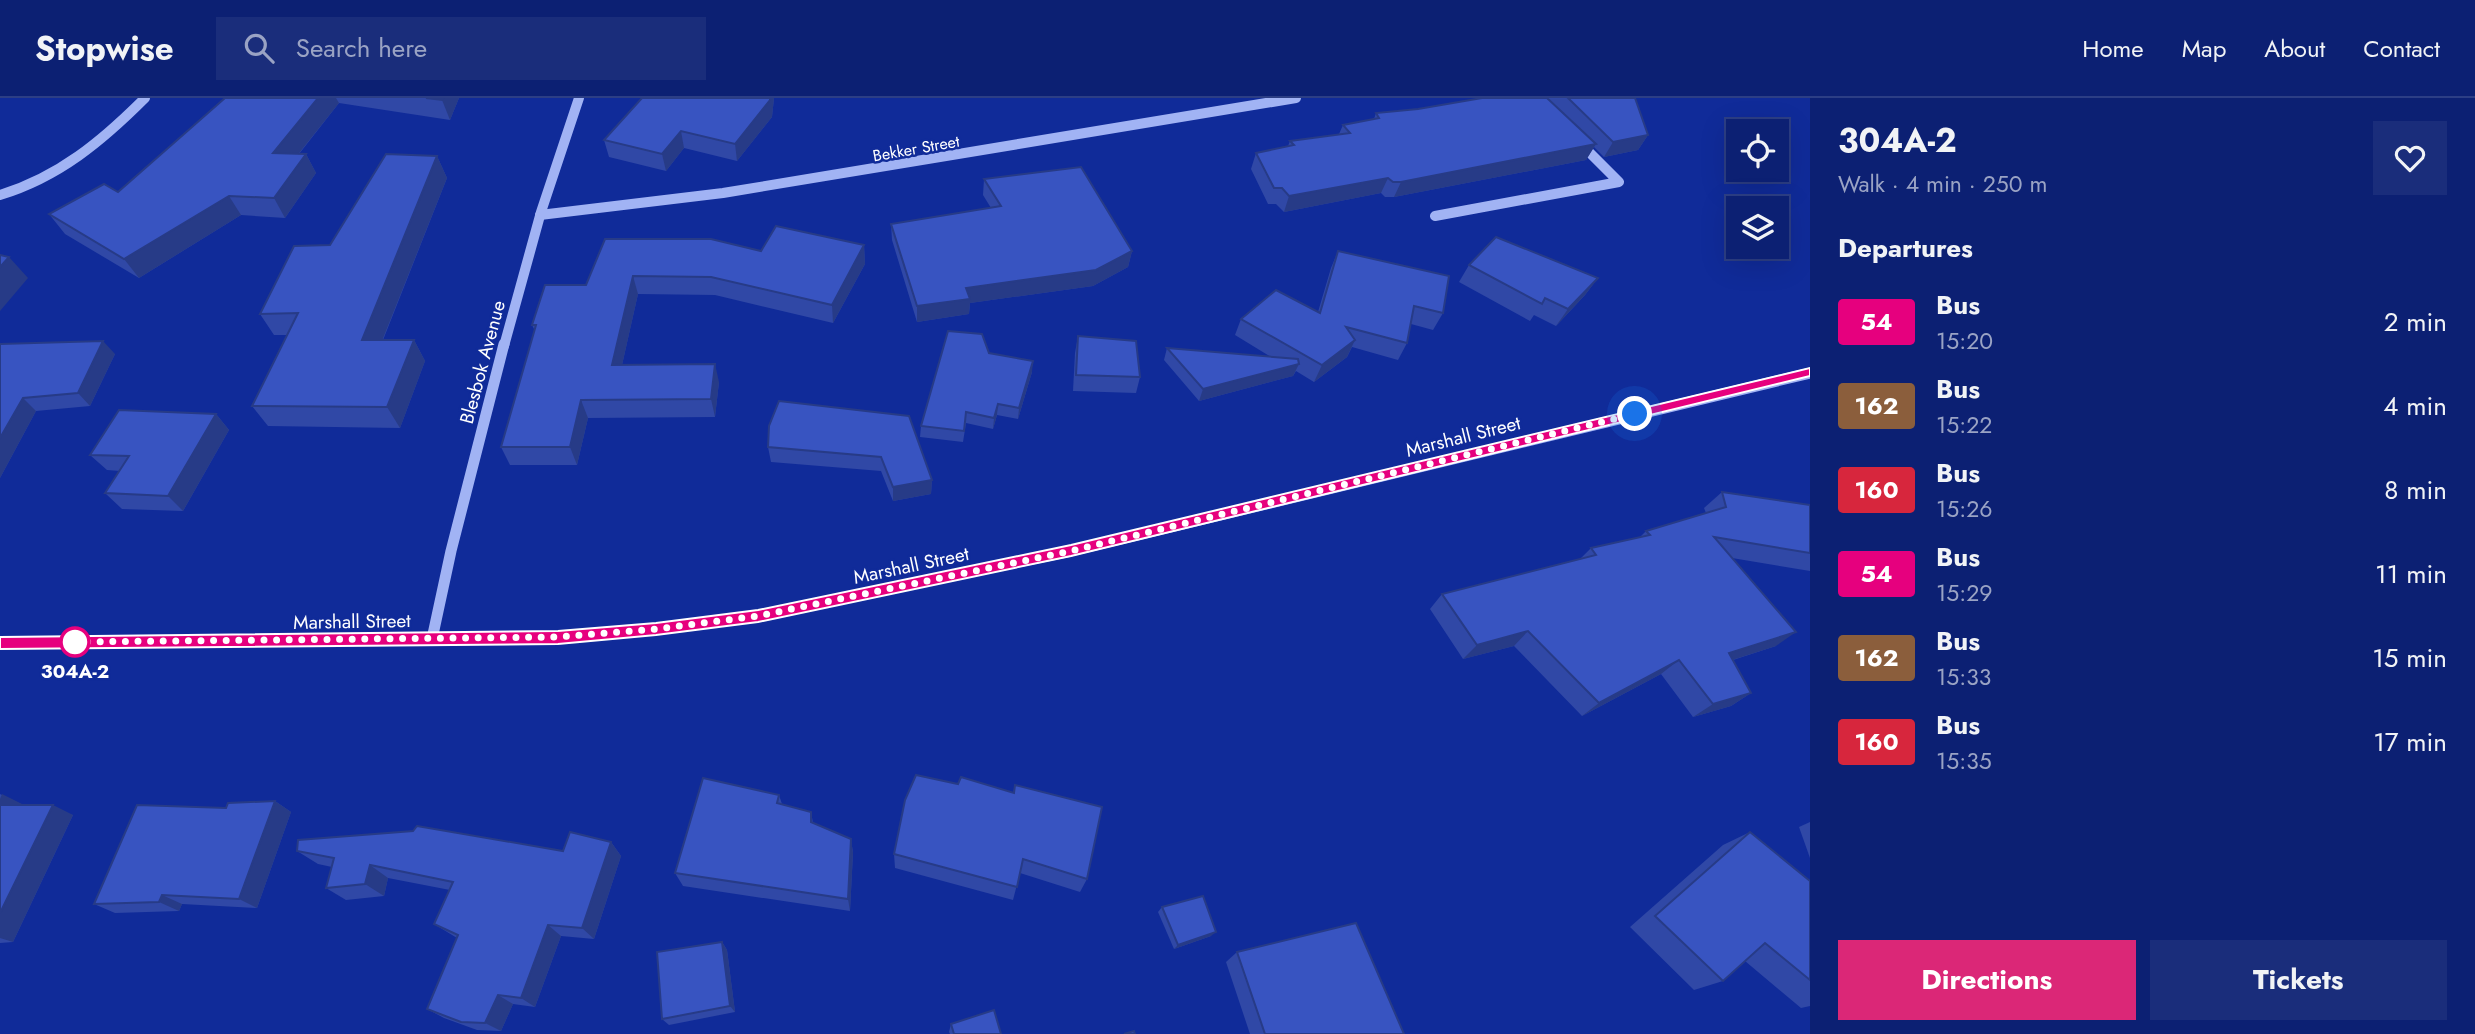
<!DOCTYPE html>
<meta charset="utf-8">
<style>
:root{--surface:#0c2073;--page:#1a2d7b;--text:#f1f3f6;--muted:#9aa3c4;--line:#2c3e85;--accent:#db2777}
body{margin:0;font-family:Jost,sans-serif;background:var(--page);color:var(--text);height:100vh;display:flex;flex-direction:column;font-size:26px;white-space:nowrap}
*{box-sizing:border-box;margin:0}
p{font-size:23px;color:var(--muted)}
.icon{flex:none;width:38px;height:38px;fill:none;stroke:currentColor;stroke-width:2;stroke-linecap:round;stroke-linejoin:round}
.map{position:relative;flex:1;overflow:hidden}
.sheet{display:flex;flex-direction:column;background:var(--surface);width:665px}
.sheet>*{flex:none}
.badge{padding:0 14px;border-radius:5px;font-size:24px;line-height:46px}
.controls{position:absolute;left:1726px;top:21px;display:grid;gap:14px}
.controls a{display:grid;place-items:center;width:63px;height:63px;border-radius:0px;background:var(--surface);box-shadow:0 7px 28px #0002,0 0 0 2px var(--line);font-size:35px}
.you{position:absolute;width:35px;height:35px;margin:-18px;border:5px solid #fff;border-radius:50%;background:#1a73e8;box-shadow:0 0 0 10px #1a73e833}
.map>.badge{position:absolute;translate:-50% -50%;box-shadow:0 0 0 4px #fff}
h2{padding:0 28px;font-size:26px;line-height:63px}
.round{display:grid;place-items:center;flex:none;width:74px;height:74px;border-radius:0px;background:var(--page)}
.summary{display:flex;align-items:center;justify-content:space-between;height:119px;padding:0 28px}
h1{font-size:33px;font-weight:700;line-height:52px}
.button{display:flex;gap:14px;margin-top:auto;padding:14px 28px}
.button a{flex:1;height:80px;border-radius:0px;background:var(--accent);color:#fff;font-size:28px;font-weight:700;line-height:80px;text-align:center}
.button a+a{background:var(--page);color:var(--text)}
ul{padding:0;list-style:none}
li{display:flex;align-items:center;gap:21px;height:84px;padding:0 28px}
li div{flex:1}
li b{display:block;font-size:26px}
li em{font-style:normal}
li .badge{min-width:77px;font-weight:700;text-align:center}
header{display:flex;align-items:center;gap:42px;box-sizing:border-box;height:98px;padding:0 35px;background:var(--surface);border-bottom:2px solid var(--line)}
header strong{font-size:33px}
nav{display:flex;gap:38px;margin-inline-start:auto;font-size:24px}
.search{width:490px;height:63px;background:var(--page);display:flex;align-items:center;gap:18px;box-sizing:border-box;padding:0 24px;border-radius:0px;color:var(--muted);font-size:26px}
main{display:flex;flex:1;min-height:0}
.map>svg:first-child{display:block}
</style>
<header>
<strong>Stopwise</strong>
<div class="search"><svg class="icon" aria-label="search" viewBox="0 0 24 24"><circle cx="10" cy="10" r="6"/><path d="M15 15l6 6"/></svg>Search here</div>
<nav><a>Home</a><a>Map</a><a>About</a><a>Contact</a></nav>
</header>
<main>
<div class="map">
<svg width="1810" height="936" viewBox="0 0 1810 936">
<rect width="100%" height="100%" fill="#102b99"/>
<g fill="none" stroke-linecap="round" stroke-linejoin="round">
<!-- minor-far1 -->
<g stroke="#a1b3f4" stroke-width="10">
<path d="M 0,97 C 59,79 102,43 145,0"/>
<path d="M 540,117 L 723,95 L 1296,0"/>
<path d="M 1435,118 L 1619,84 L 1579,44"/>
<path d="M 504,248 L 541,114 L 579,0"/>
</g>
<!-- minor -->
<g stroke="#a1b3f4" stroke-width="11">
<path d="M 432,541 L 451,453 L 504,246"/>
<path d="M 0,545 L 558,539 L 656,531 L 758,518 L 1071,453 L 1810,275"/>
</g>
</g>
<!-- wall -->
<g fill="#3048a6">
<path d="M 225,0 L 459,0 L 450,22 L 339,5 L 299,56 L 306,56 L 316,75 L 285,120 L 241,117 L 139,180 L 65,136 L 49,116 L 118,94 Z"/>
<path d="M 642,0 L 774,0 L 772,19 L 737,63 L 684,50 L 666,73 L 609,59 L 604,42 Z"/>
<path d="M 1548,0 L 1635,0 L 1648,37 L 1638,52 L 1604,59 L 1594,49 L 1586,62 L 1394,99 L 1385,99 L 1381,95 L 1284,114 L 1276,106 L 1268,106 L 1251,71 L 1256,55 L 1288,48 L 1290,43 L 1339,36 L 1343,27 L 1374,21 L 1376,15 Z"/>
<path d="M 437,58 L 447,80 L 383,242 L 414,242 L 425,263 L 400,330 L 268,328 L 252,308 L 287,237 L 274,237 L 260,216 L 330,147 Z"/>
<path d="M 984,81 L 1132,153 L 1128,169 L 1093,188 L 970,205 L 969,216 L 917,224 L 892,142 L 891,126 L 991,110 L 983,97 Z"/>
<path d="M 864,147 L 865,166 L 833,225 L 715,197 L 638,196 L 622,267 L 719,284 L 715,319 L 588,320 L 577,367 L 510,367 L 501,349 L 535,233 L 532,227 L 586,187 L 761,153 Z"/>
<path d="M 1338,153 L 1443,215 L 1433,232 L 1411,226 L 1407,245 L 1398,262 L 1352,249 L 1347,259 L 1314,284 L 1296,273 L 1293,278 L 1199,303 L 1164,262 L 1167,250 L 1271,259 L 1235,237 L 1241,221 L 1318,214 L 1331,170 Z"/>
<path d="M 1469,167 L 1598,180 L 1585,197 L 1556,228 L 1534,217 L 1530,223 L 1459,184 Z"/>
<path d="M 1078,238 L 1140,279 L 1136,295 L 1073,293 L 1075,255 Z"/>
<path d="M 0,246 L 115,256 L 90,308 L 36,313 L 0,380 Z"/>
<path d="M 989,255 L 1032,274 L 1018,321 L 997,317 L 993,331 L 966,325 L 963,344 L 920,339 L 921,328 Z"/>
<path d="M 779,303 L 932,382 L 931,396 L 893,403 L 881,373 L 771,364 L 768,349 Z"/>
<path d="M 216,316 L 229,332 L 183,413 L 122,411 L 105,395 L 120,373 L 107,372 L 90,357 Z"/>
<path d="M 1722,394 L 1810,407 L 1810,473 L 1732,460 L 1776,548 L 1733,562 L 1751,595 L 1731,608 L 1693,619 L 1661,576 L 1582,618 L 1514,548 L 1463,561 L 1430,511 L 1442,496 L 1580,461 L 1591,450 L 1640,439 L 1646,433 L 1706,415 L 1704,410 Z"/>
<path d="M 958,686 L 1013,695 L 1015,687 L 1087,781 L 1080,794 L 1020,775 L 1013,802 L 895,770 L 894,756 Z"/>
<path d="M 0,696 L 23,707 L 73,717 L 13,844 L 0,845 Z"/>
<path d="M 779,697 L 782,706 L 811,714 L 813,725 L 851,741 L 853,755 L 850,813 L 683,788 L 675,775 Z"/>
<path d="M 275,703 L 291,714 L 257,810 L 182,806 L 179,813 L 115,815 L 94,806 L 226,710 Z"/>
<path d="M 1810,724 L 1810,760 L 1799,729 Z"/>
<path d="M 1750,734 L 1810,783 L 1810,908 L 1801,910 L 1745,863 L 1723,883 L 1694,892 L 1630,829 L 1723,747 Z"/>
<path d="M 611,744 L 621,758 L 594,841 L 561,838 L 535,909 L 513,906 L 501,933 L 477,932 L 444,920 L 427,911 L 457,840 L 434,826 L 450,792 L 388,780 L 384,798 L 346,802 L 326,790 L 332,769 L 318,766 L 297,753 L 563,753 Z"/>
<path d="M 1162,809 L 1211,838 L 1174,851 L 1158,814 Z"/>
<path d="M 722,844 L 727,852 L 735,914 L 669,927 L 662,921 Z"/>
<path d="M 1237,854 L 1404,936 L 1250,936 L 1226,864 Z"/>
<path d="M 951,926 L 1001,936 L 950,936 L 949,934 Z"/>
</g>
<!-- shaded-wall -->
<g fill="#273b87">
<path d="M 318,0 L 336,0 L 339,5 L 284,74 L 273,55 Z"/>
<path d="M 443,0 L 459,0 L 450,22 L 442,2 Z"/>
<path d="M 770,0 L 774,0 L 772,19 L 737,63 L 735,46 Z"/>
<path d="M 681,33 L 684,50 L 666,73 L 662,56 Z"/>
<path d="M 1648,37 L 1638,52 L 1604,59 L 1613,44 Z"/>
<path d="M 1596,46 L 1586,62 L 1394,99 L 1401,84 Z"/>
<path d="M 306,56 L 316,75 L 285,120 L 274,100 Z"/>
<path d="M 437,58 L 447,80 L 374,263 L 362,242 Z"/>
<path d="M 1388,80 L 1381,95 L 1284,114 L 1289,98 Z"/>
<path d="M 229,98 L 241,117 L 139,180 L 124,161 Z"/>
<path d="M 864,147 L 865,166 L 833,225 L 832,207 Z"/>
<path d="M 1132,153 L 1128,169 L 1093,188 L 970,205 L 969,216 L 917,224 L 917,208 L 966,190 Z"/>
<path d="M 9,159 L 28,180 L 0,213 L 0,169 Z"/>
<path d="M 633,178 L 638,196 L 618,285 L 612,267 Z"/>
<path d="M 1598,180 L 1585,197 L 1556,228 L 1568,211 Z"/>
<path d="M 414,242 L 425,263 L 400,330 L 387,309 Z"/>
<path d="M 1355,242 L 1347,259 L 1314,284 L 1322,267 Z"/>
<path d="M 103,243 L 115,256 L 90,308 L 78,295 Z"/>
<path d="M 1033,263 L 1032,274 L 1018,321 L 1019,310 Z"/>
<path d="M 715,266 L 719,284 L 715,319 L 711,301 Z"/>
<path d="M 1299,266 L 1293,278 L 1199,303 L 1203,291 Z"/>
<path d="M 23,300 L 36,313 L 0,380 L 0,340 Z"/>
<path d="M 581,302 L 588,320 L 577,367 L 570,349 Z"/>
<path d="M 998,306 L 997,317 L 993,331 L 994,320 Z"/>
<path d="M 216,316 L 229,332 L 183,413 L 168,398 Z"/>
<path d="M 932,382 L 931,396 L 893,403 L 893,389 Z"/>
<path d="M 1528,533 L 1514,548 L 1463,561 L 1477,547 Z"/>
<path d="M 1796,534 L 1776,548 L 1710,569 L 1729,555 Z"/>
<path d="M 1679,562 L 1661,576 L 1582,618 L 1599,605 Z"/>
<path d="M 1751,595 L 1731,608 L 1693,619 L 1713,606 Z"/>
<path d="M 2,696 L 24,707 L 0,709 L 0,701 Z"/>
<path d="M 275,703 L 291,714 L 257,810 L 239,801 Z"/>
<path d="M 53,707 L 73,717 L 13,844 L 0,840 L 0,815 Z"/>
<path d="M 851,741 L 853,755 L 850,813 L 848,801 Z"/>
<path d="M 611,744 L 621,758 L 594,841 L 582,830 Z"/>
<path d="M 370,767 L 388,780 L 384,798 L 365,786 Z"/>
<path d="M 162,797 L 182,806 L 179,813 L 159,804 Z"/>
<path d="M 548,827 L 561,838 L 535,909 L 521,900 Z"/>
<path d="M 1216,834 L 1211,838 L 1174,851 L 1178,847 Z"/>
<path d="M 722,844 L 727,852 L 735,914 L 730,908 Z"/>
<path d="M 498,897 L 513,906 L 501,933 L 485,925 Z"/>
</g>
<!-- building -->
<g fill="#3854c1" stroke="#273b87" stroke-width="2">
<path d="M 225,0 L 318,0 L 273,55 L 306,56 L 274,100 L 229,98 L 124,161 L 49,116 L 104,86 L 118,94 Z"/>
<path d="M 426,0 L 443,0 L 442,2 Z"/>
<path d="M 642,0 L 770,0 L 770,2 L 735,46 L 681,33 L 662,56 L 604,42 Z"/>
<path d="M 1482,0 L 1547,0 L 1596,46 L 1401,84 L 1393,84 L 1388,80 L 1289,98 L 1282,90 L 1274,90 L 1256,55 L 1294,47 L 1290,43 L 1350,35 L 1343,27 L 1379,20 L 1376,15 L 1418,11 Z"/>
<path d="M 1568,0 L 1635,0 L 1648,37 L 1613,44 Z"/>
<path d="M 386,56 L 437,58 L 362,242 L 414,242 L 387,309 L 252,308 L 298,215 L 260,216 L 294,148 L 330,147 Z"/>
<path d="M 1081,69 L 1132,153 L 1096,172 L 966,190 L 970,201 L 917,208 L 891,126 L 1001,108 L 984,81 Z"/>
<path d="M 776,128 L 864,147 L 832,207 L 711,179 L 633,178 L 612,267 L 715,266 L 711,301 L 581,302 L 570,349 L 501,349 L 536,227 L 532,227 L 545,187 L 586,187 L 605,141 L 711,141 L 761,153 Z"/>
<path d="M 1496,139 L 1598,180 L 1568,211 L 1545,200 L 1542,206 L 1469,167 Z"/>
<path d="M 1338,153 L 1449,178 L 1443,215 L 1414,208 L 1407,245 L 1346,229 L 1355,242 L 1322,267 L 1241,221 L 1276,192 L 1320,215 Z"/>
<path d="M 0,157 L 9,159 L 0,169 Z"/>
<path d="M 948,233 L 982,236 L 989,255 L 1033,263 L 1019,310 L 998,306 L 994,320 L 966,314 L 964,333 L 921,328 Z"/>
<path d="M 1078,238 L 1136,243 L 1140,279 L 1076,277 Z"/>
<path d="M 103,243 L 78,295 L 23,300 L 0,340 L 0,246 Z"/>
<path d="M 1167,250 L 1298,261 L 1299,266 L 1203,291 Z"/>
<path d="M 779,303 L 909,318 L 932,382 L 893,389 L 881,359 L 768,349 L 769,328 Z"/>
<path d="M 119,312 L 216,316 L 168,398 L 105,395 L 129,358 L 90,357 Z"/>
<path d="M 1722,394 L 1810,407 L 1810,455 L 1714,439 L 1796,534 L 1729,555 L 1751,595 L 1713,606 L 1679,562 L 1599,605 L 1528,533 L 1477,547 L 1442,496 L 1596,457 L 1591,450 L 1650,437 L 1646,433 L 1726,409 Z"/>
<path d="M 916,677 L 958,686 L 961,679 L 1014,695 L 1015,687 L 1102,709 L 1087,781 L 1023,761 L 1017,789 L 894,756 L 905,702 Z"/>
<path d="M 703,680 L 779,697 L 777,705 L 811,714 L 811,724 L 851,741 L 848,801 L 675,775 Z"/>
<path d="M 275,703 L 239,801 L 162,797 L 159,804 L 94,806 L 137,707 L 226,710 L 228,705 Z"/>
<path d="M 0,707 L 53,707 L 0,815 Z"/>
<path d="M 417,728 L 563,753 L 570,734 L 611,744 L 582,830 L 548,827 L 521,900 L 498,897 L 485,925 L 461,924 L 427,911 L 458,837 L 434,826 L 453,784 L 370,767 L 365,786 L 326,790 L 334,760 L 297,753 L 298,742 L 413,733 Z"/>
<path d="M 1750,734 L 1810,783 L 1810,882 L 1765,845 L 1723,883 L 1655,818 Z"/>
<path d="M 1203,798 L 1216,834 L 1178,847 L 1162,809 Z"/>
<path d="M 1356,825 L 1404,936 L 1265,936 L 1237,854 Z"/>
<path d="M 722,844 L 730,908 L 662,921 L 657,854 Z"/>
<path d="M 994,912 L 1001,936 L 954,936 L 951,926 Z"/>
<path d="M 1134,933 L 1135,936 L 1124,936 Z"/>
</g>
<!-- line -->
<path fill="#e6007e" stroke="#fff" stroke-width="2" d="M 1810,270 L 1810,278 L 1071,458 L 758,524 L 656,537 L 558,546 L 0,551 L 0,539 L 558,533 L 656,525 L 758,512 L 1071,447 Z"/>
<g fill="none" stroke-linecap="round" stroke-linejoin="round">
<!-- walk -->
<path stroke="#fff" stroke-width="7" stroke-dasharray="0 12.6" d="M 75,544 L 558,539 L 656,531 L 758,518 L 1071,453 L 1635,316"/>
</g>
<!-- markers -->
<circle fill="#fff" stroke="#e6007e" stroke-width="3.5" cx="75" cy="544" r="14"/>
<g text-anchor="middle" stroke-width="5" stroke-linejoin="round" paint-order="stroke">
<!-- far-street labels -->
<g font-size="16" fill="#fff" stroke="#102b99">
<text transform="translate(916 50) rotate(-10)" y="6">Bekker Street</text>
</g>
<!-- street labels -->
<g font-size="19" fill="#fff" stroke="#102b99">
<text transform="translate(482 264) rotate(-75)" y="7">Blesbok Avenue</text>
<text transform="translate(1463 338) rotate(-14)" y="7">Marshall Street</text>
<text transform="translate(911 467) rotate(-12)" y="7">Marshall Street</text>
<text transform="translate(352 523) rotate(-1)" y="7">Marshall Street</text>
</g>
<!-- stop labels -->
<g font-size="19" font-weight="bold" fill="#fff" stroke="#102b99">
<text x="75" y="580">304A-2</text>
</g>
</g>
</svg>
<div class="controls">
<a><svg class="icon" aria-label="locate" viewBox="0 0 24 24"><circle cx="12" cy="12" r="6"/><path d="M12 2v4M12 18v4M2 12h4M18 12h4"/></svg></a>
<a><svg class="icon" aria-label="layers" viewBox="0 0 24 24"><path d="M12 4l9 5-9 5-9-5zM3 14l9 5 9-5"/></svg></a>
</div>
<div class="you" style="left:1635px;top:316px"></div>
</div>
<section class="sheet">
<div class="summary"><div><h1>304A-2</h1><p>Walk · 4 min · 250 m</p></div><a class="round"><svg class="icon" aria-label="heart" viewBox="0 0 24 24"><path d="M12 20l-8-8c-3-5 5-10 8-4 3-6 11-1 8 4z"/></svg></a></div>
<h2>Departures</h2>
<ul>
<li><span class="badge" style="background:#e6007e;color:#fff">54</span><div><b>Bus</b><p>15:20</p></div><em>2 min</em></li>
<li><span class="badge" style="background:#8b5e3c;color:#fff">162</span><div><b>Bus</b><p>15:22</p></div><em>4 min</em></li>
<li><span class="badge" style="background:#d7263d;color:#fff">160</span><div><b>Bus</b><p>15:26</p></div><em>8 min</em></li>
<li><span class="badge" style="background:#e6007e;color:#fff">54</span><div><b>Bus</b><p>15:29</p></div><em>11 min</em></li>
<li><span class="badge" style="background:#8b5e3c;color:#fff">162</span><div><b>Bus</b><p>15:33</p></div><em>15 min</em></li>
<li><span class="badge" style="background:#d7263d;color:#fff">160</span><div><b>Bus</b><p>15:35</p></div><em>17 min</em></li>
</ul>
<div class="button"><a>Directions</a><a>Tickets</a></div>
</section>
</main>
